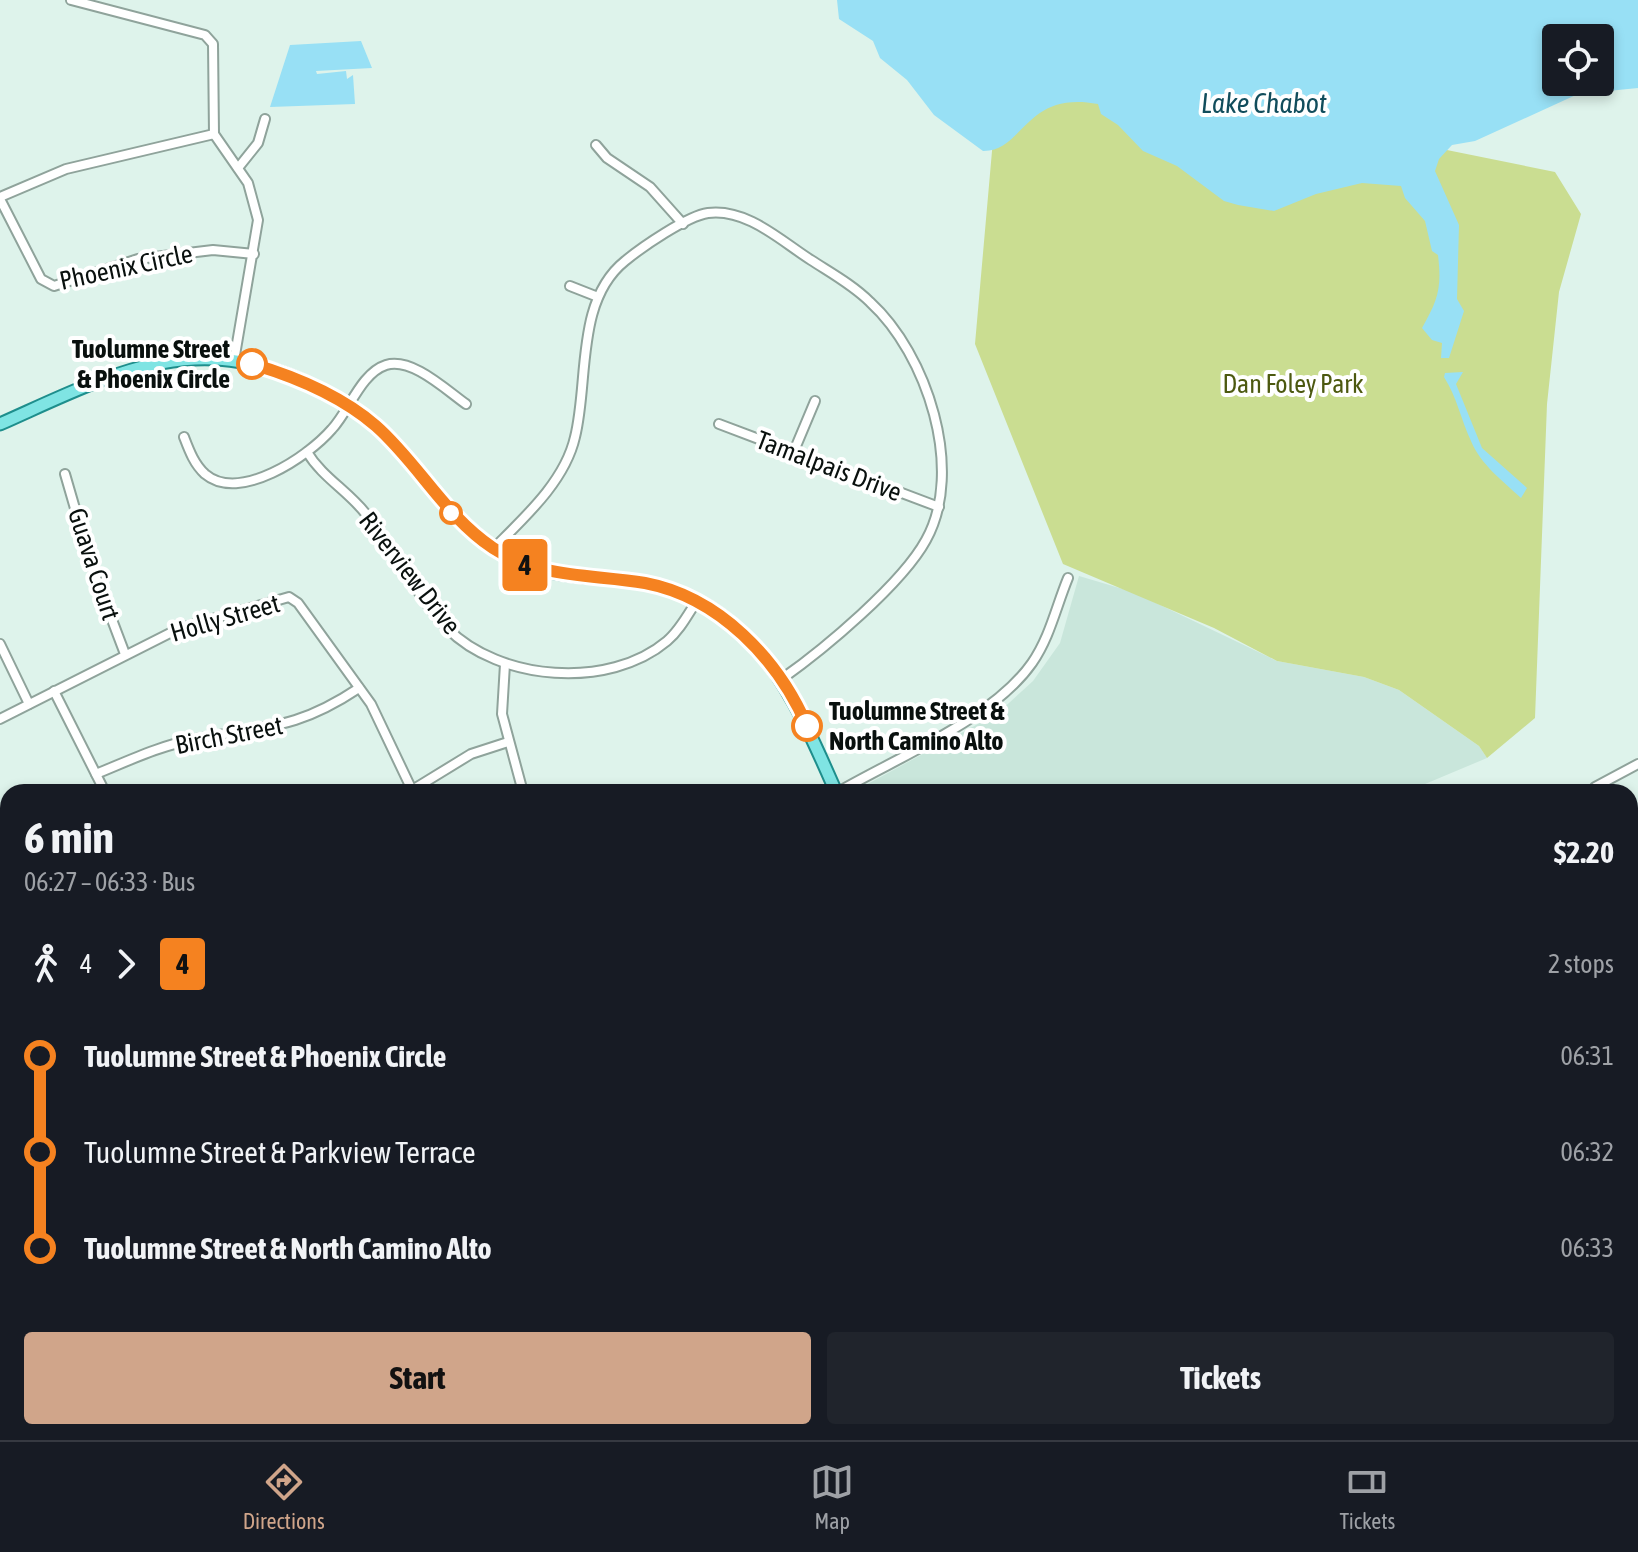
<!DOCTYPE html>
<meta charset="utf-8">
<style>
:root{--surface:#171b24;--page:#20242c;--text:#f1f3f6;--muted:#9ea1a6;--line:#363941;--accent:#d0a58a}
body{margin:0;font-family:"Asap Condensed",sans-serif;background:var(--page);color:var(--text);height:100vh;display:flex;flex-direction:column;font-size:30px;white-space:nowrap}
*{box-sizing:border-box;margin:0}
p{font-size:26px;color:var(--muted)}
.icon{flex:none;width:44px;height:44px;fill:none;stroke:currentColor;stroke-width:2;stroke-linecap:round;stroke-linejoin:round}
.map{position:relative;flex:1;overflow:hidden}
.side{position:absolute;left:0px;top:784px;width:1638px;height:656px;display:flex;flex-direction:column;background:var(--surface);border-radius:24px 24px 0 0;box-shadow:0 4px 12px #0003}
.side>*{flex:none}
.badge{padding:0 16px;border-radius:6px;font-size:28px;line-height:52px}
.tools{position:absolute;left:1542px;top:24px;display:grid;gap:16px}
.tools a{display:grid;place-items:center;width:72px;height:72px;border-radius:8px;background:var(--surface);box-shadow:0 4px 12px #0003;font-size:40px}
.map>.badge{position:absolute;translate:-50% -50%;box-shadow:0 0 0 4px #fff}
.legs{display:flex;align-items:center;gap:12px;height:88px;padding:0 24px;font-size:26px}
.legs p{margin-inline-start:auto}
.head{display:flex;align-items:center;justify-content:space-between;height:136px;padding:0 24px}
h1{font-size:44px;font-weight:700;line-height:60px}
.primary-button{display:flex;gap:16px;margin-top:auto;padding:16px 24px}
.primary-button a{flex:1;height:92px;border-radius:8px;background:var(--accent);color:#111;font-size:32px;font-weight:700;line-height:92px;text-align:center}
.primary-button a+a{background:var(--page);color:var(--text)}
ul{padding:0 24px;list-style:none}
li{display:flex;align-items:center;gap:28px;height:96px;font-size:30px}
li i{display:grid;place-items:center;width:12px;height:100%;margin:0 10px;background:currentColor}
li i::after{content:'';width:20px;height:20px;margin:-10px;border:6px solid;border-radius:50%;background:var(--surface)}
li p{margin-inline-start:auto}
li:first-child i{background:linear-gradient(#0000 50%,currentColor 0)}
li:last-child i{background:linear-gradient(currentColor 50%,#0000 0)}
.dock{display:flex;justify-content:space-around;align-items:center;height:112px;border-top:2px solid var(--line);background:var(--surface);font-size:22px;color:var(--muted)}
.dock a{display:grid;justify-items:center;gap:4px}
.dock .selected{color:var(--accent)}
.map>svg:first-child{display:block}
</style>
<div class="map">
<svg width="1638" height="1440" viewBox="0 0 1638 1440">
<rect width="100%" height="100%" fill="#def3eb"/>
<!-- built -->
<g fill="#c9e6db">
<path d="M 1079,576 L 1133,592 L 1277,661 L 1364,677 L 1399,690 L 1479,746 L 1487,758 L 1406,792 L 853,792 L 998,713 L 1033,681 L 1060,643 Z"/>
<path d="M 8,995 L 8,1153 L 0,1159 L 0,999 Z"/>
<path d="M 529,1432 L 617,1432 L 620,1440 L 517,1440 Z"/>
<path d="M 1206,1432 L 1398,1432 L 1402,1440 L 1211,1440 Z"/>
</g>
<!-- green -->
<path fill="#cadd91" d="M 998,83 L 1432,147 L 1555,172 L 1581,214 L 1559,292 L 1547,404 L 1535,718 L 1487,758 L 1479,746 L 1399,690 L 1364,677 L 1277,661 L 1214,628 L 1063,564 L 975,344 Z"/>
<!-- water -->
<g fill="#98e0f5" fill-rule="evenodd">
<path d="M 837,0 L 1638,0 L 1638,88 L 1578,94 L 1475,141 L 1452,145 L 1439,159 L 1435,171 L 1459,225 L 1457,299 L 1464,311 L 1449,358 L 1441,358 L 1442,343 L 1432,340 L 1422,328 C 1438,300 1442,288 1438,255 L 1432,251 L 1425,221 L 1405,198 L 1401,186 L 1362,183 L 1316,194 L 1274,211 L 1238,205 L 1224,201 L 1177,166 L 1143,151 L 1118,125 L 1101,114 L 1098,104 C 1024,90 1024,152 983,151 L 934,115 L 907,80 L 880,58 L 873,41 L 839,19 ZM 1556,38 L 1600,38 L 1600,82 L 1556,82 Z"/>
<path d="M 361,41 L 372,68 L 316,71 L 317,74 L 346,71 L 347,79 L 353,75 L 355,104 L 270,107 L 290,45 Z"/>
<path d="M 1463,372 L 1456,384 L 1482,448 L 1527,488 L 1521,498 C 1503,481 1481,465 1471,441 C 1461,420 1457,397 1444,377 L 1445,373 Z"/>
</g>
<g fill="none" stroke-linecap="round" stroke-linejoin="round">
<!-- minor casing -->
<g stroke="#8fa39b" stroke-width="12">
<g id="minor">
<path d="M 71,0 L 205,35 L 213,44 L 214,134 L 248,183 L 258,220 L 234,361"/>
<path d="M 596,145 L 607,158 L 650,187 L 683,224"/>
<path d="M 238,168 L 258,143 L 265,119"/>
<path d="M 0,197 L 66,169 L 214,134"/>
<path d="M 0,199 L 41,279 L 54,286 L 138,259 L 213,250 L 254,254"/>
<path d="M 570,286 L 598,297"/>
<path d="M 719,424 L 939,507"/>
<path d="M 184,437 C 189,450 194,464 205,474 C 239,503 308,457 332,429 C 349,411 361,373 386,365 C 412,357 446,390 466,404"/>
<path d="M 794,451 L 815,401"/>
<path d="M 307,452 C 322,477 348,491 366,514 C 395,549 415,595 447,628 C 499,681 609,690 667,641 C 679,631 687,616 696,602"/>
<path d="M 65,474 L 92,567 L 125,654"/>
<path d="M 494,548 C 525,517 565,481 575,437 C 589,382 575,301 625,261 C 642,247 687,216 708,213 C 747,208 781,241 811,260 C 831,273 853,285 870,302 C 927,354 965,470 926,540 C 902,584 824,649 783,678"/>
<path d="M 0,644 L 29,704"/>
<path d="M 505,664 L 502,714 L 523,792"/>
<path d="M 54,691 L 105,792"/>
<path d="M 0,719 L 178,629 L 289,597 L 298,603 L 371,704 L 412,790"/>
<path d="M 96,774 C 128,761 161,745 196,739 C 265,726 296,730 359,688"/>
<path d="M 409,792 L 471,754 L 508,742"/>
<path d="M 838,792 C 898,757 993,719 1032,663 C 1050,637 1056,607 1068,578"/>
<path d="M 1595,792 L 1595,787 L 1638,764"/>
<path d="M 1630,851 L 1638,853"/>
<path d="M 0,993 L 8,988"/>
<path d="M 1630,1038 L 1638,1033"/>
<path d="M 1630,1154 L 1638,1149"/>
<path d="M 8,1213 C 0,1222 2,1231 8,1241"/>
<path d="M 1630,1268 L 1638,1263"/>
<path d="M 1630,1382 L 1638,1378"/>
<path d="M 76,1432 L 78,1440"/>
<path d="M 290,1432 L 297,1440"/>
<path d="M 628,1432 L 630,1440"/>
<path d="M 801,1432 L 808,1440"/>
<path d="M 1076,1432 L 1083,1440"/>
<path d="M 1198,1432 L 1203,1440"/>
<path d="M 232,1440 L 244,1432"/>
<path d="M 503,1440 L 515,1432"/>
<path d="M 926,1440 L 933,1435 L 945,1440"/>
<path d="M 1531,1440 L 1544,1432"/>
</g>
</g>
<!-- major casing -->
<g stroke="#1e8e8c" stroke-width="15">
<g id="major">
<path d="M 0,424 C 106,377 189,329 305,382 C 330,394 356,408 377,427 C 425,471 454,530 515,560 C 556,581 601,575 645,583 C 756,604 796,701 836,792"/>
<path d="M 1415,1432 L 1419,1440"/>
</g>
</g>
<!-- minor -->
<use href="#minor" stroke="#fff" stroke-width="8"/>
<!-- major -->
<use href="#major" stroke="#7fe4e3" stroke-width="11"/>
<!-- rail -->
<path stroke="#4d5854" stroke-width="3" stroke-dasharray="4 8" stroke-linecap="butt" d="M 0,1415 L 10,1440"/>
</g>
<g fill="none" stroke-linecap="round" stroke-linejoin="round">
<!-- line-1 casing -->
<g stroke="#fff" stroke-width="18">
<path id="line-1" d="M 252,364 C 296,377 340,395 376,426 C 418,463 445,516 493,548 C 541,579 591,574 645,583 C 719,597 778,659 807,726"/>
</g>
<!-- line-1 -->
<use href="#line-1" stroke="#f58220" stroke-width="12"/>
</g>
<!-- markers -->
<g fill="#fff" stroke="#f58220" stroke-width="4">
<circle cx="252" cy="364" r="14"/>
<circle cx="451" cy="513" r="10"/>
<circle cx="807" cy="726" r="14"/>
</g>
<g text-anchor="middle" stroke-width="8" stroke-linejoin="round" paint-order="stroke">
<!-- street labels -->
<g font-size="26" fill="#09100e" stroke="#fff">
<text transform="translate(126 267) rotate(-12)" y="9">Phoenix Circle</text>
<text transform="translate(829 466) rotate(21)" y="9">Tamalpais Drive</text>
<text transform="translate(94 564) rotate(72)" y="9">Guava Court</text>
<text transform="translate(410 573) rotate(52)" y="9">Riverview Drive</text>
<text transform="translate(225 618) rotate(-16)" y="9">Holly Street</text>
<text transform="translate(229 735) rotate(-11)" y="9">Birch Street</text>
</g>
<!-- stop labels -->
<g font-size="26" font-weight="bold" fill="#09100e" stroke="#fff" text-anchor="end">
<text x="230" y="358">Tuolumne Street<tspan x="230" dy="30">&amp; Phoenix Circle</tspan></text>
<text x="829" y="720" text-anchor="start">Tuolumne Street &amp;<tspan x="829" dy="30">North Camino Alto</tspan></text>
</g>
<!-- park labels -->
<g font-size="26" fill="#4c5910" stroke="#fff">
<text x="1293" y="393">Dan Foley Park</text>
</g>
<!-- water labels -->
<g font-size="28" font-style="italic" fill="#114d5c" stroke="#fff">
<text x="1264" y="113">Lake Chabot</text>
</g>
</g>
</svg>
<div class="tools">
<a><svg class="icon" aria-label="locate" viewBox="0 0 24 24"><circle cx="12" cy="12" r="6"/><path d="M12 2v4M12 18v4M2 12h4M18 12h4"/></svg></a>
</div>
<b class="badge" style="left:525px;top:565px;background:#f58220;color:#111">4</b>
<section class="side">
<div class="head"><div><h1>6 min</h1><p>06:27 – 06:33 · Bus</p></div><b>$2.20</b></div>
<div class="legs"><svg class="icon" aria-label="walk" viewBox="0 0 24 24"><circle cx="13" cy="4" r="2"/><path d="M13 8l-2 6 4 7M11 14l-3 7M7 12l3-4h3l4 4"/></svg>4<svg class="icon" aria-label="forward" viewBox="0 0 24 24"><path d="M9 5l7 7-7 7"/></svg><b class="badge" style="background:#f58220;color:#111">4</b><p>2 stops</p></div>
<ul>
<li><i style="color:#f58220"></i><b>Tuolumne Street &amp; Phoenix Circle</b><p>06:31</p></li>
<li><i style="color:#f58220"></i><span>Tuolumne Street &amp; Parkview Terrace</span><p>06:32</p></li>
<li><i style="color:#f58220"></i><b>Tuolumne Street &amp; North Camino Alto</b><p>06:33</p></li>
</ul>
<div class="primary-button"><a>Start</a><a>Tickets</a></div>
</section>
</div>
<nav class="dock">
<a class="selected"><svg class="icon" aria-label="directions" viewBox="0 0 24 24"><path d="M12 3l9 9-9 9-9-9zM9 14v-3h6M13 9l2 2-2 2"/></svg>Directions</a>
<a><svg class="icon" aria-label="map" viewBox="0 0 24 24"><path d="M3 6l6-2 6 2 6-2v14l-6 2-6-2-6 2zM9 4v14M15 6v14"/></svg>Map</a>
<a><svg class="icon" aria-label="tickets" viewBox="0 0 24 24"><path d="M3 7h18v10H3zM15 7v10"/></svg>Tickets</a>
</nav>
